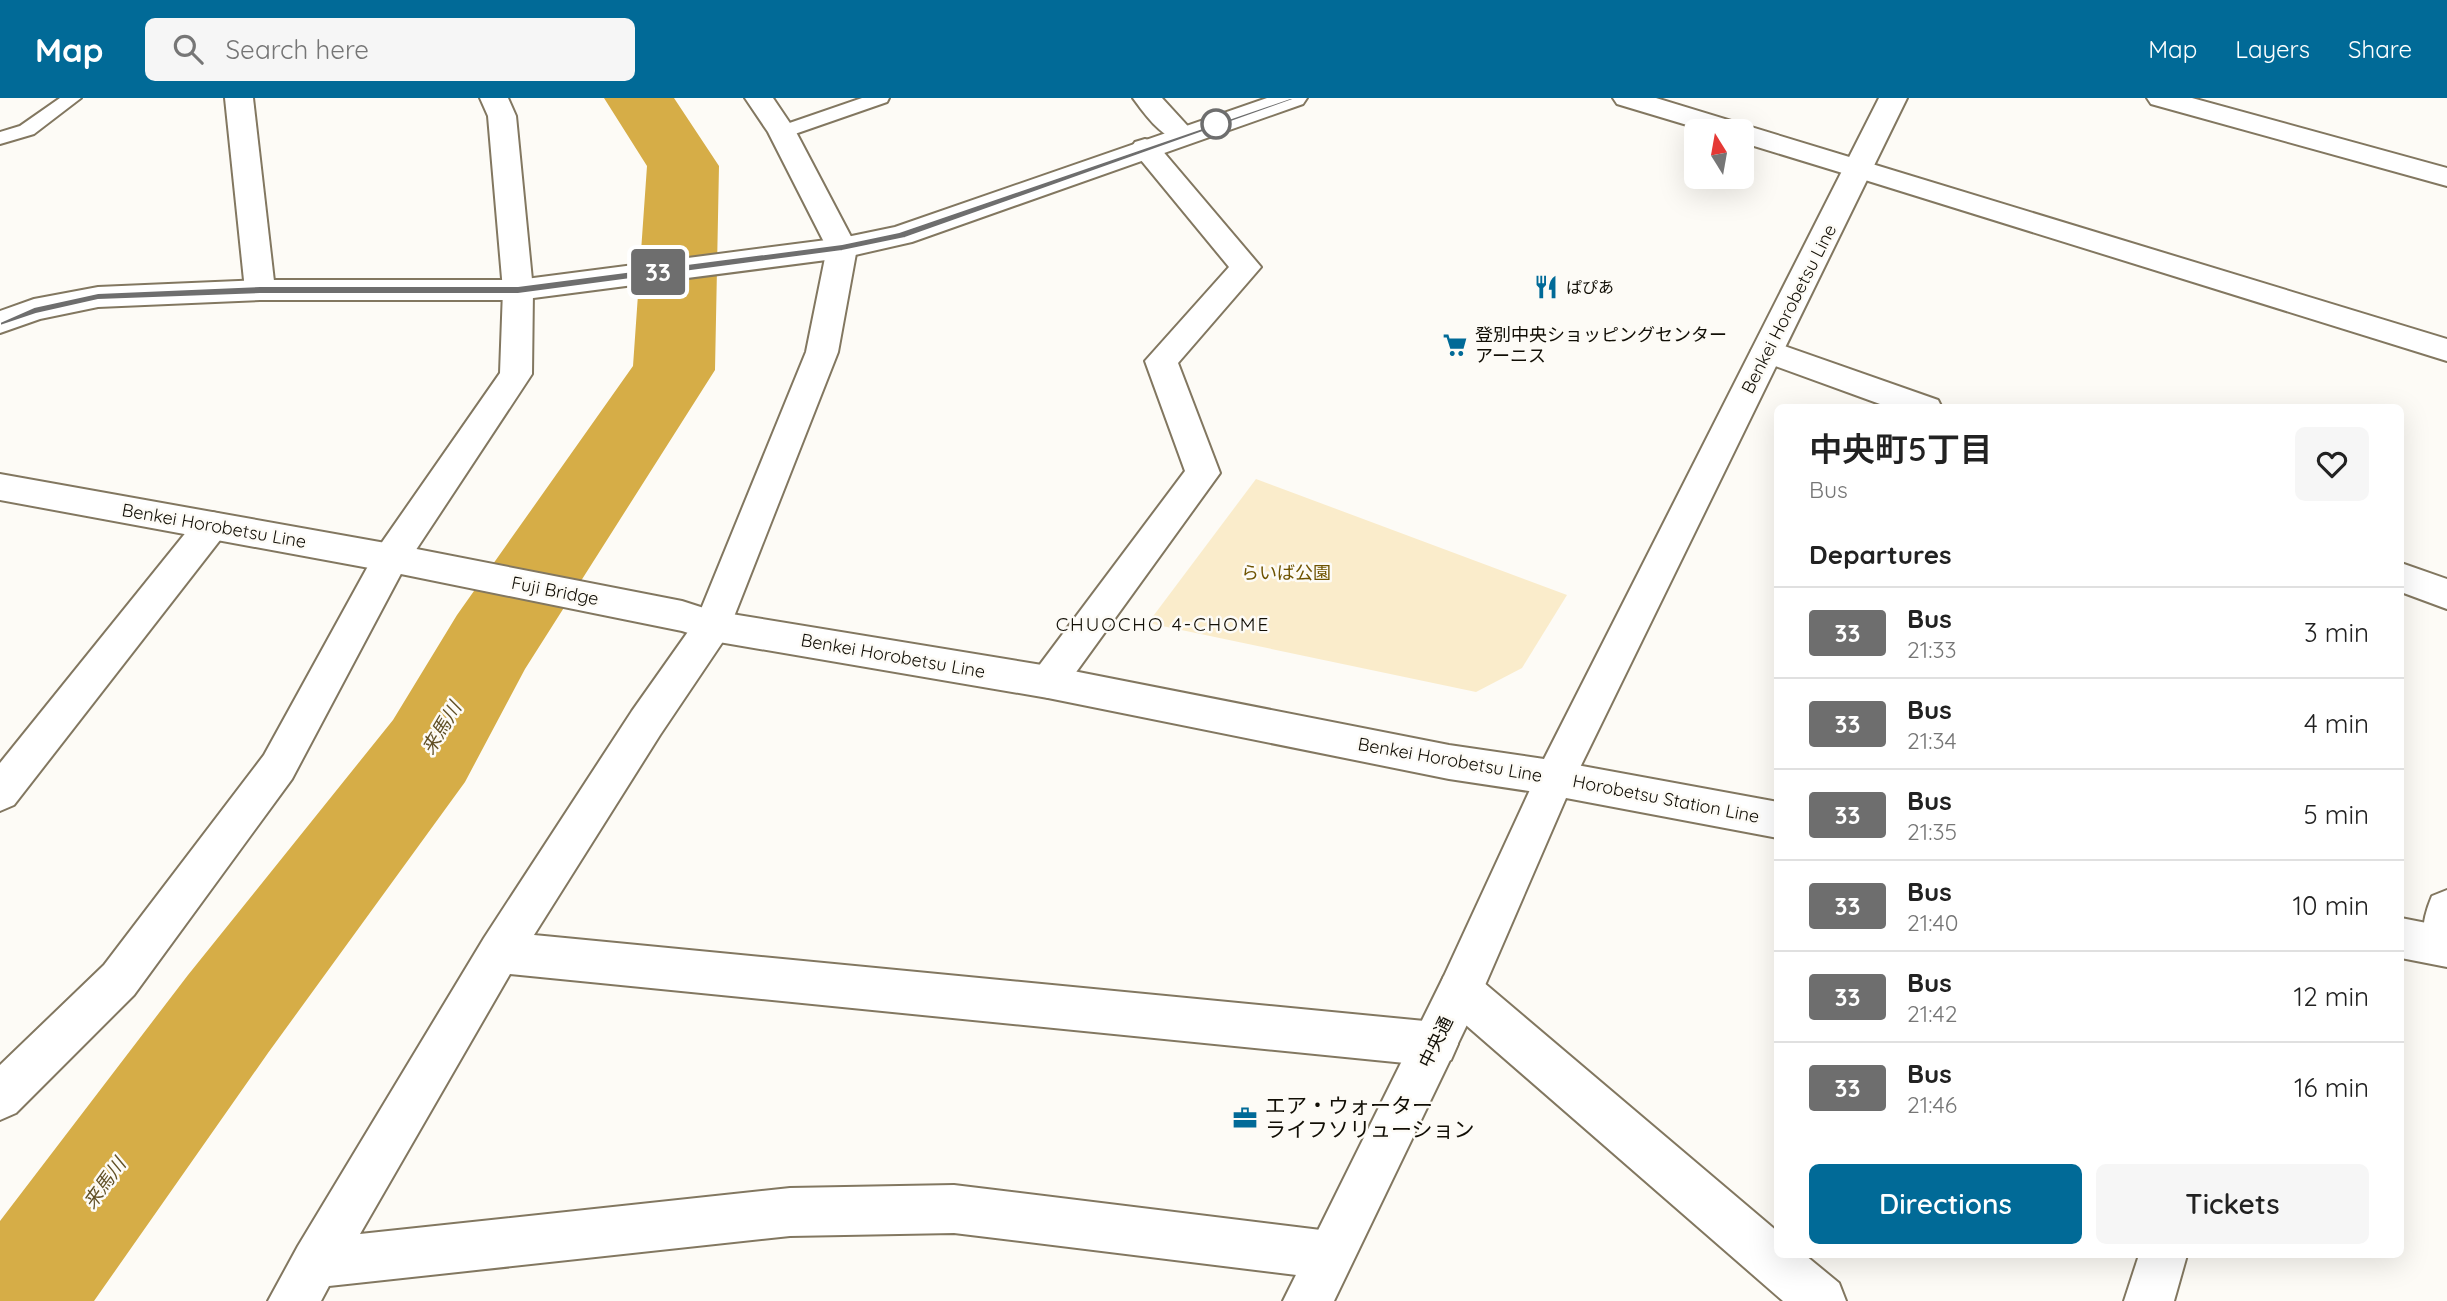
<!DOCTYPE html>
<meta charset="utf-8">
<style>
:root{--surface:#fff;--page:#f6f6f6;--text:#222;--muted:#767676;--line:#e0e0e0;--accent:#016a97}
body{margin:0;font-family:Quicksand,"Noto Sans JP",sans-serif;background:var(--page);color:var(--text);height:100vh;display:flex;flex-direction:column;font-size:26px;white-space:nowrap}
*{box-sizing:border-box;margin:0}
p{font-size:23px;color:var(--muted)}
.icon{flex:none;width:38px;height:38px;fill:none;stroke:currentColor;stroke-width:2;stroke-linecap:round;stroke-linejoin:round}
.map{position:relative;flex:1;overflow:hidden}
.side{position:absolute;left:1774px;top:306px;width:630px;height:854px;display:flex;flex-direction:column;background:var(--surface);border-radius:10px;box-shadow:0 7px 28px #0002}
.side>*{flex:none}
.badge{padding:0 14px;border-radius:5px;font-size:24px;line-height:46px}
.needle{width:46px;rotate:349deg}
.tools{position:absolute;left:1684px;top:21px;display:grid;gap:14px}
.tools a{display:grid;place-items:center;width:70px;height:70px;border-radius:10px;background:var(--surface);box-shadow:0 7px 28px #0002;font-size:35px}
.map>.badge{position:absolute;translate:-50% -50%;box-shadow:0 0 0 4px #fff}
h2{padding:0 35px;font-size:26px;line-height:63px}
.round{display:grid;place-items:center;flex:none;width:74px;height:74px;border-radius:10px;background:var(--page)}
.summary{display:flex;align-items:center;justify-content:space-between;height:119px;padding:0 35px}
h1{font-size:33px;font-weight:600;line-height:52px}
.primary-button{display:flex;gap:14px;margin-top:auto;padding:14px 35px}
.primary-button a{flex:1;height:80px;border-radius:10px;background:var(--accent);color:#fff;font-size:28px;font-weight:600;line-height:80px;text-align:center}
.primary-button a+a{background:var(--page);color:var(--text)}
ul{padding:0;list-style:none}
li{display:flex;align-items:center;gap:21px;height:91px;padding:0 35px;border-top:2px solid var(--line)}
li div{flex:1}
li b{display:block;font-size:26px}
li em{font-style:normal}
li .badge{min-width:77px;font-weight:700;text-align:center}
header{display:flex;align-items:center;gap:42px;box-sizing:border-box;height:98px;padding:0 35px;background:var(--accent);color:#fff}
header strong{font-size:33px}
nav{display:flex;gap:38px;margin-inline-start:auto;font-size:24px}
.search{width:490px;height:63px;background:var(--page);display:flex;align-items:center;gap:18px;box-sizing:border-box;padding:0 24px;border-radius:10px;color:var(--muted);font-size:26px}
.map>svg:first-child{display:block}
</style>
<header>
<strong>Map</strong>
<div class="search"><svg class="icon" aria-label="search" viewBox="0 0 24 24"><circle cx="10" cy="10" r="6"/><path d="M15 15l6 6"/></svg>Search here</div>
<nav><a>Map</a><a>Layers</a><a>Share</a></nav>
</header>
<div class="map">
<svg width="2447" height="1203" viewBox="0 0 2447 1203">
<rect width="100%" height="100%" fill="#fdfbf6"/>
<!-- green -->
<path fill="#faeccb" d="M 1256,381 L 1567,497 L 1522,570 L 1476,594 L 1148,525 Z"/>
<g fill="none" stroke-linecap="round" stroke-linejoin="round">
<!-- river -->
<path fill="#d6ad47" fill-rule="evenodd" d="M 604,0 L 674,0 L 719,68 L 715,272 L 525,571 L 465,684 L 268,955 L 94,1203 L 0,1203 L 0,1123 L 188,877 L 393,622 L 457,517 L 633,268 L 647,68 Z"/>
<!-- service casing -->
<g stroke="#827760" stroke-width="4">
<g id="service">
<path d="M 60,0 L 81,0 L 34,36 L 0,46 L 0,34 L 20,28 Z"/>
<path d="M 862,0 L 889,0 L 887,4 L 789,38 L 782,40 L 773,34 L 775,30 Z"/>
</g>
</g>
<!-- minor casing -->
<g stroke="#827760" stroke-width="4">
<g id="minor">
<path d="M 225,0 L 253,0 L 275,192 L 271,199 L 260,202 L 249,199 L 245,192 Z"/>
<path d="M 480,0 L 508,0 L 516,18 L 533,192 L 532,276 L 404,470 L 292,681 L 134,897 L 16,1015 L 0,1022 L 0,967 L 104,867 L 264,657 L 378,450 L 500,275 L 503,192 L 488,18 Z"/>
<path d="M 745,0 L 773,0 L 796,34 L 857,150 L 838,254 L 726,539 L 660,637 L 534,837 L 1435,924 L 1451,930 L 1458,946 L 1451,962 L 1435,968 L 510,876 L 360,1136 L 790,1090 L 954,1087 L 1329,1133 L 1346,1140 L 1353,1157 L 1346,1174 L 1329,1181 L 954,1135 L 790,1138 L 329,1188 L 321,1203 L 268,1203 L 298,1148 L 484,840 L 632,613 L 697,521 L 806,254 L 827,150 L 768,34 Z"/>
<path d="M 1133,0 L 1162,0 L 1196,37 L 1192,43 C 1168,49 1146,18 1133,0 Z"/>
<path d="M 1613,0 L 1656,0 L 1869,65 L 1873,71 L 1869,77 L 1859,80 L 1849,77 L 1741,44 L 1741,33 L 1707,33 L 1617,6 Z"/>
<path d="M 2147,0 L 2192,0 L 2447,70 L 2447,88 L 2151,6 Z"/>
<path d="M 1145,41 L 1155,44 L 1261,169 L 1178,265 L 1220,375 L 1061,595 L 1048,600 L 1035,595 L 1029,584 L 1035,573 L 1185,373 L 1145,263 L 1229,169 L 1131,50 L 1135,44 Z"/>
<path d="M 1767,242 L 1938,302 L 1942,310 L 1891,310 L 1756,261 L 1751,253 L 1756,245 Z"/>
<path d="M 212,414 L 224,417 L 230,427 L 224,437 L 14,707 L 0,713 L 0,665 L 200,417 Z"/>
<path d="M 2401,465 L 2447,481 L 2447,511 L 2401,494 Z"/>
<path d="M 2447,792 L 2447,867 L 2443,868 L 2428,862 C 2419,842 2423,819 2432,798 Z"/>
<path d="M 1460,872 L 1476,878 L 1778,1134 L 1778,1157 L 1805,1157 L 1839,1185 L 1846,1203 L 1783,1203 L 1444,908 L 1438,893 L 1444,878 Z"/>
<path d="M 2139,1157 L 2187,1157 L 2174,1203 L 2124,1203 Z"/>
</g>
</g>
<!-- tertiary casing -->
<g stroke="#827760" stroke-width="4">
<g id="tertiary">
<path d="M 1267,0 L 1307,0 L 1303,6 L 912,144 L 842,160 L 518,202 L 260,202 L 98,209 L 40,221 L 0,235 L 0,213 L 34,201 L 98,189 L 260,182 L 518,182 L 842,140 L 895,129 Z"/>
<path d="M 1859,62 L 2447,241 L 2447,263 L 1849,77 L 1845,71 L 1849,65 Z"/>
<path d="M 1555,663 L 1778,704 L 1778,740 L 1566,700 L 1476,908 L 1334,1203 L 1283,1203 L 1444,878 L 1541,668 Z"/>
<path d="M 2401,820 L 2447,829 L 2447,869 L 2401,860 Z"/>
</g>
</g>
<!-- secondary casing -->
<g stroke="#827760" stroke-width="4">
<path id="secondary" d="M 1879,0 L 1907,0 L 1569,692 L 1555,697 L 1449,681 L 1048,600 L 713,543 L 682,533 L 391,474 L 0,402 L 0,376 L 391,446 L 682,503 L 713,513 L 1048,568 L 1449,647 L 1544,661 Z"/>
</g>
<!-- service -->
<use href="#service" fill="#fff" fill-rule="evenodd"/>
<!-- minor -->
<use href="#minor" fill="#fff" fill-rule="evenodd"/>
<!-- tertiary -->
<use href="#tertiary" fill="#fff" fill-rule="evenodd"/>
<!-- secondary -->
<use href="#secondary" fill="#fff" fill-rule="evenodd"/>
</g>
<!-- line -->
<path fill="#6e6e6e" stroke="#fff" stroke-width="2" d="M 1290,0 L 1298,0 L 905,140 L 842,153 L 518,196 L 260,196 L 98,202 L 36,216 L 0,228 L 0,224 L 34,209 L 98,195 L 260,188 L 518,188 L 842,146 L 899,134 Z"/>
<!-- icons -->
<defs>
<g id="restaurant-bare" transform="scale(1.89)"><path d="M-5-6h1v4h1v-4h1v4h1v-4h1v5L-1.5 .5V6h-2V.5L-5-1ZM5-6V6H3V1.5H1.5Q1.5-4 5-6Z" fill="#016a97" stroke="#fdfbf6" stroke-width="2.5" paint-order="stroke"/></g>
<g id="supermarket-bare" transform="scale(1.89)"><path d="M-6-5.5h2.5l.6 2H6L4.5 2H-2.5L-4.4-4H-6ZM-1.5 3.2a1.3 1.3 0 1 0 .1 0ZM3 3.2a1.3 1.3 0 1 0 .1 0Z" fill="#016a97" stroke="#fdfbf6" stroke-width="2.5" paint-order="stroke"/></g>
<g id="office-bare" transform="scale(1.89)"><path d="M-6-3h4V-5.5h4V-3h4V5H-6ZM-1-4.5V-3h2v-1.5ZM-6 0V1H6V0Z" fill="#016a97" stroke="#fdfbf6" stroke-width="2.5" paint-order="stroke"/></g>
</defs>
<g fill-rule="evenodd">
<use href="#restaurant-bare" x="1546" y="189"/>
<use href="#supermarket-bare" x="1455" y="247"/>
<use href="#office-bare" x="1245" y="1020"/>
</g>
<!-- markers -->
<circle fill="#fff" stroke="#6e6e6e" stroke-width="3.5" cx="1216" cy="26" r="14"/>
<g text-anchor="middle" stroke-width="5" stroke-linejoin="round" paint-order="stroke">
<!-- far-poi labels -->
<g font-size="16" fill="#110e05" stroke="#fdfbf6" text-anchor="start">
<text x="1566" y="195">ぱぴあ</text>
</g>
<!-- street labels -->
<g font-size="18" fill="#110e05" stroke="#fdfbf6">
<text transform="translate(1789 211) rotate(-63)" y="6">Benkei Horobetsu Line</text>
<text transform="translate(214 428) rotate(10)" y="6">Benkei Horobetsu Line</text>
<text transform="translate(555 493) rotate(11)" y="6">Fuji Bridge</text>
<text transform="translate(893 558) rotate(10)" y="6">Benkei Horobetsu Line</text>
<text transform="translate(1450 662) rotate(10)" y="6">Benkei Horobetsu Line</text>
<text transform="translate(1666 701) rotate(11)" y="6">Horobetsu Station Line</text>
<text transform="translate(1436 944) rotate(-64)" y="6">中央通</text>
</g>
<!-- poi labels -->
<g font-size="18" fill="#110e05" stroke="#fdfbf6" text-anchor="start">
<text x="1475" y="243">登別中央ショッピングセンター<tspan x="1475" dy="21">アーニス</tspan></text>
</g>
<!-- park labels -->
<g font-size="18" fill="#6e5300" stroke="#fdfbf6">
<text x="1286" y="481">らいば公園</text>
</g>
<!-- neighbourhood labels -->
<g font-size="19" letter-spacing="2" fill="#110e05" stroke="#fdfbf6">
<text x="1163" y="533">CHUOCHO 4-CHOME</text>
</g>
<!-- water labels -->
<g font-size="19" font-style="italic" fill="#615026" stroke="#fdfbf6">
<text transform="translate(441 630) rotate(-59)" y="7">来馬川</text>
<text transform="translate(104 1085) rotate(-54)" y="7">来馬川</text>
</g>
<!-- near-poi labels -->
<g font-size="21" fill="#110e05" stroke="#fdfbf6" text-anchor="start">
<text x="1265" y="1015">エア・ウォーター<tspan x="1265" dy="24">ライフソリューション</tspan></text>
</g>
</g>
</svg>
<div class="tools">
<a><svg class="needle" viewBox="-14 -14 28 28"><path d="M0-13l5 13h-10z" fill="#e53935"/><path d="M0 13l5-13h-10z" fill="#767676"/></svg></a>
</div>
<b class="badge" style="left:658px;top:174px;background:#6e6e6e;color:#fff">33</b>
<section class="side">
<div class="summary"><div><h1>中央町5丁目</h1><p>Bus</p></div><a class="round"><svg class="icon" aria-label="heart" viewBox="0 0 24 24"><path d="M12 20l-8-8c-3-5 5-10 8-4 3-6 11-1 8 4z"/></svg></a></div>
<h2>Departures</h2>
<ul>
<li><span class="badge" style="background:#6e6e6e;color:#fff">33</span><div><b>Bus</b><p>21:33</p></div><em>3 min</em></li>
<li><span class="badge" style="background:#6e6e6e;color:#fff">33</span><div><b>Bus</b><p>21:34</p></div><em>4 min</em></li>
<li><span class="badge" style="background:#6e6e6e;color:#fff">33</span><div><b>Bus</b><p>21:35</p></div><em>5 min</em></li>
<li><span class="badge" style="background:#6e6e6e;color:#fff">33</span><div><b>Bus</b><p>21:40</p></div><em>10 min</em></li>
<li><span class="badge" style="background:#6e6e6e;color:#fff">33</span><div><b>Bus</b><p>21:42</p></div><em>12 min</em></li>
<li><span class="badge" style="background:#6e6e6e;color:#fff">33</span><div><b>Bus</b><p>21:46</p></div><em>16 min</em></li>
</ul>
<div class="primary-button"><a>Directions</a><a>Tickets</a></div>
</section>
</div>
